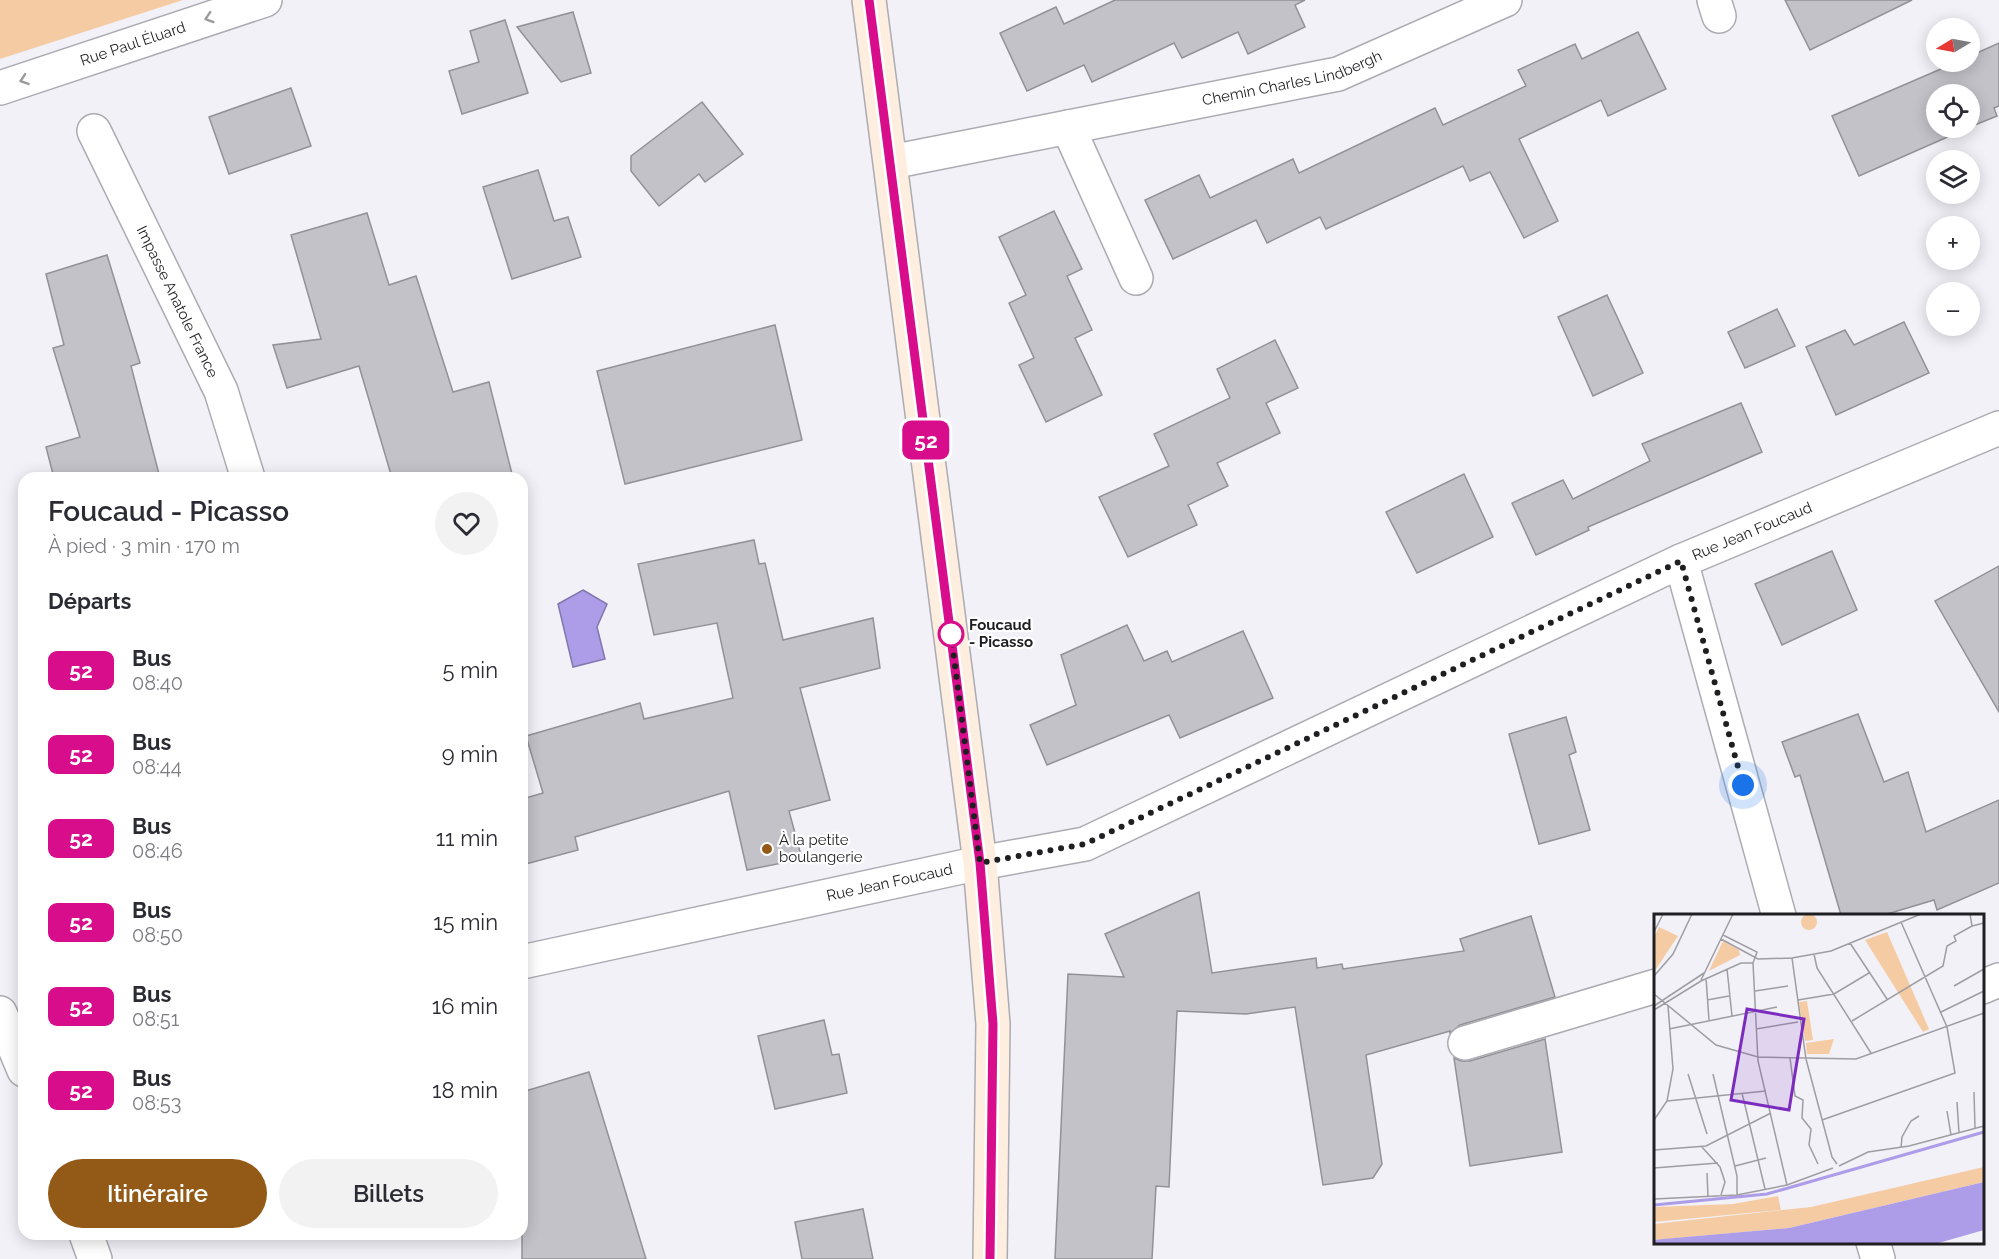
<!DOCTYPE html>
<html lang="fr">
<meta charset="utf-8">
<style>
:root{--surface:#fff;--page:#f2f2f3;--text:#2b2b33;--muted:#7c7c81;--accent:#935916}
body{margin:0;font-family:Raleway,sans-serif;background:var(--page);color:var(--text);height:100vh;display:flex;flex-direction:column;font-size:22px;white-space:nowrap}
*{box-sizing:border-box;margin:0}
p{font-size:20px;color:var(--muted)}
.icon{flex:none;width:33px;height:33px;fill:none;stroke:currentColor;stroke-width:2;stroke-linecap:round;stroke-linejoin:round}
.map{position:relative;flex:1;overflow:hidden}
.drawer{position:absolute;left:18px;top:472px;width:510px;height:768px;display:flex;flex-direction:column;background:var(--surface);border-radius:18px;box-shadow:0 3px 15px #0003}
.drawer>*{flex:none}
.badge{padding:0 12px;border-radius:9px;font-size:21px;line-height:39px}
.needle{width:39px;rotate:260deg}
.buttons{position:absolute;left:1926px;top:18px;display:grid;gap:12px}
.buttons a{display:grid;place-items:center;width:54px;height:54px;border-radius:50%;background:var(--surface);box-shadow:0 3px 15px #0003;font-size:30px}
.you{position:absolute;width:30px;height:30px;margin:-15px;border:4px solid #fff;border-radius:50%;background:#1a73e8;box-shadow:0 0 0 9px #1a73e833}
.map>.badge{position:absolute;translate:-50% -50%;box-shadow:0 0 0 3px #fff}
h2{padding:0 30px;font-size:22px;line-height:54px}
.round{display:grid;place-items:center;flex:none;width:63px;height:63px;border-radius:32px;background:var(--page)}
.overview{display:flex;align-items:center;justify-content:space-between;height:102px;padding:0 30px}
h1{font-size:28px;font-weight:600;line-height:45px}
.cta{display:flex;gap:12px;margin-top:auto;padding:12px 30px}
.cta a{flex:1;height:69px;border-radius:36px;background:var(--accent);color:#fff;font-size:24px;font-weight:600;line-height:69px;text-align:center}
.cta a+a{background:var(--page);color:var(--text)}
ul{padding:0;list-style:none}
li{display:flex;align-items:center;gap:18px;height:84px;padding:0 30px}
li div{flex:1}
li b{display:block;font-size:22px}
li em{font-style:normal}
li .badge{min-width:66px;font-weight:700;text-align:center}
.map>svg:first-child{display:block}
</style>
<div class="map">
<svg width="1999" height="1259" viewBox="0 0 1999 1259">
<rect width="100%" height="100%" fill="#f2f1f8"/>
<!-- garden -->
<path fill="#f5cba4" d="M 0,0 L 183,0 L 0,59 Z"/>
<!-- water -->
<path fill="#ad9de9" stroke="#8277ad" stroke-width="1.5" d="M 583,590 L 607,604 L 597,627 L 605,659 L 573,667 L 558,604 Z"/>
<!-- building -->
<g fill="#c3c2c9" stroke="#929198" stroke-width="1.5">
<path d="M 1115,0 L 1305,0 L 1295,5 L 1305,27 L 1248,54 L 1238,32 L 1182,58 L 1174,43 L 1092,82 L 1084,65 L 1027,91 L 1000,33 L 1056,7 L 1064,24 Z"/>
<path d="M 1785,0 L 1912,0 L 1810,50 Z"/>
<path d="M 573,12 L 591,73 L 561,82 L 517,27 Z"/>
<path d="M 505,20 L 528,93 L 462,114 L 449,71 L 479,62 L 470,31 Z"/>
<path d="M 1638,32 L 1666,89 L 1608,116 L 1601,100 L 1519,139 L 1558,221 L 1524,238 L 1490,172 L 1470,181 L 1463,166 L 1326,229 L 1320,217 L 1267,243 L 1256,220 L 1173,259 L 1145,200 L 1199,175 L 1210,198 L 1293,159 L 1299,173 L 1435,108 L 1443,125 L 1526,86 L 1518,70 L 1575,44 L 1582,59 Z"/>
<path d="M 1999,43 L 1999,106 L 1994,108 L 1997,116 L 1970,127 L 1970,94 L 1936,94 L 1936,128 L 1968,128 L 1859,176 L 1832,116 L 1957,62 L 1970,62 L 1970,56 Z"/>
<path d="M 291,88 L 311,146 L 229,174 L 209,117 Z"/>
<path d="M 702,102 L 743,154 L 705,182 L 699,174 L 659,206 L 631,171 L 631,156 Z"/>
<path d="M 538,170 L 554,221 L 568,217 L 581,257 L 512,279 L 483,187 Z"/>
<path d="M 1054,211 L 1082,269 L 1067,276 L 1092,330 L 1075,338 L 1102,395 L 1046,422 L 1019,365 L 1034,358 L 1009,303 L 1026,295 L 999,237 Z"/>
<path d="M 367,213 L 389,285 L 416,276 L 453,392 L 489,382 L 513,478 L 392,478 L 359,366 L 287,388 L 273,345 L 321,339 L 291,235 Z"/>
<path d="M 107,255 L 140,363 L 131,366 L 160,478 L 54,478 L 46,447 L 80,437 L 53,348 L 64,345 L 46,274 Z"/>
<path d="M 1607,295 L 1643,373 L 1593,396 L 1558,317 Z"/>
<path d="M 1777,309 L 1795,346 L 1745,368 L 1728,332 Z"/>
<path d="M 1904,322 L 1929,373 L 1836,415 L 1806,347 L 1845,330 L 1854,345 Z"/>
<path d="M 775,325 L 802,440 L 625,484 L 597,371 Z"/>
<path d="M 1275,340 L 1298,388 L 1266,403 L 1280,433 L 1217,463 L 1228,486 L 1188,505 L 1197,525 L 1128,557 L 1099,497 L 1169,466 L 1154,434 L 1230,398 L 1217,369 Z"/>
<path d="M 1741,403 L 1762,452 L 1588,527 L 1589,530 L 1536,555 L 1512,503 L 1563,480 L 1573,499 L 1650,461 L 1642,444 Z"/>
<path d="M 1464,474 L 1493,537 L 1417,573 L 1386,512 Z"/>
<path d="M 754,540 L 759,564 L 765,563 L 783,640 L 873,618 L 880,668 L 800,688 L 830,800 L 789,811 L 802,859 L 747,870 L 729,791 L 575,837 L 578,850 L 522,865 L 522,799 L 543,793 L 526,736 L 640,703 L 644,719 L 733,698 L 717,623 L 654,635 L 638,564 Z"/>
<path d="M 1832,551 L 1857,610 L 1782,645 L 1755,584 Z"/>
<path d="M 1999,566 L 1999,712 L 1935,601 Z"/>
<path d="M 1127,625 L 1144,661 L 1167,651 L 1172,662 L 1243,631 L 1273,698 L 1180,738 L 1169,715 L 1047,765 L 1030,725 L 1076,705 L 1061,655 Z"/>
<path d="M 1858,714 L 1884,782 L 1908,772 L 1926,832 L 1999,800 L 1999,883 L 1937,910 L 1934,900 L 1884,915 L 1841,915 L 1800,775 L 1795,777 L 1782,742 Z"/>
<path d="M 1566,717 L 1576,752 L 1569,755 L 1590,830 L 1539,844 L 1509,734 Z"/>
<path d="M 1199,892 L 1212,973 L 1316,958 L 1317,968 L 1342,964 L 1343,969 L 1464,951 L 1460,939 L 1531,916 L 1555,997 L 1460,1025 L 1450,1033 L 1450,1031 L 1366,1055 L 1382,1164 L 1373,1178 L 1323,1185 L 1295,1007 L 1246,1014 L 1177,1011 L 1169,1187 L 1156,1186 L 1152,1259 L 1055,1259 L 1068,974 L 1124,977 L 1105,934 Z"/>
<path d="M 824,1020 L 832,1055 L 839,1054 L 847,1093 L 775,1109 L 758,1036 Z"/>
<path d="M 1545,1039 L 1562,1152 L 1470,1166 L 1454,1058 L 1461,1061 L 1470,1061 Z"/>
<path d="M 589,1072 L 646,1259 L 522,1259 L 522,1092 Z"/>
<path d="M 863,1209 L 873,1259 L 802,1259 L 795,1222 Z"/>
</g>
<g fill="none" stroke-linecap="round" stroke-linejoin="round">
<!-- street casing -->
<g stroke="#acabb2" stroke-width="36">
<g id="street">
<path d="M 1714,0 L 1719,16"/>
<path id="s1" d="M 0,88 L 265,0"/>
<path d="M 1068,127 L 1136,278"/>
<path id="s2" d="M 94,131 L 221,391 L 248,478"/>
<path id="s3" d="M 891,162 L 1338,74 L 1505,0"/>
<path d="M 1681,561 L 1779,916"/>
<path id="s4" d="M 522,962 L 980,863 L 1085,844 L 1681,561 L 1999,428"/>
<path d="M 1982,987 L 1999,980"/>
<path d="M 0,1013 L 24,1070"/>
<path d="M 1465,1043 L 1656,986"/>
<path d="M 86,1234 L 95,1259"/>
<path d="M 1873,1242 L 1878,1259"/>
</g>
</g>
<!-- secondary casing -->
<g stroke="#acabb2" stroke-width="36">
<path id="secondary" d="M 869,0 L 980,863 L 993,1024 L 990,1259"/>
</g>
<!-- street -->
<use href="#street" stroke="#fff" stroke-width="33"/>
<!-- secondary -->
<use href="#secondary" stroke="#feeee0" stroke-width="33"/>
</g>
<!-- one-way arrows -->
<defs><path id="oneway-chevron" d="M-2-3.5L2.5 0L-2 3.5" fill="none" stroke-width="1.6" stroke-linecap="round" stroke-linejoin="round" transform="scale(1.5)"/></defs>
<g stroke="#9a9a9b">
<use href="#oneway-chevron" transform="translate(209 18) rotate(162)"/>
<use href="#oneway-chevron" transform="translate(24 80) rotate(161)"/>
</g>
<g fill="none" stroke-linecap="round" stroke-linejoin="round">
<!-- line casing -->
<g stroke="#fff" stroke-width="14">
<path id="line" d="M 869,0 L 980,863 L 993,1024 L 990,1259"/>
</g>
<!-- line -->
<use href="#line" stroke="#d80d8c" stroke-width="9"/>
<!-- walk -->
<path stroke="#1f1e21" stroke-width="6" stroke-dasharray="0 10.8" d="M 951,634 L 980,863 L 1085,844 L 1681,561 L 1743,785"/>
</g>
<!-- markers -->
<circle fill="#fff" stroke="#d80d8c" stroke-width="3" cx="951" cy="634" r="12"/>
<circle fill="#935916" stroke="#fff" stroke-width="2" cx="767" cy="849" r="6"/>
<g text-anchor="middle" stroke-width="4.5" stroke-linejoin="round" paint-order="stroke">
<!-- street labels -->
<g font-size="15" fill="#1f1e21" stroke="#fff">
<text dy="5" stroke="none"><textPath href="#s1" startOffset="140">Rue Paul Éluard</textPath></text>
<text dy="5" stroke="none"><textPath href="#s3" startOffset="410">Chemin Charles Lindbergh</textPath></text>
<text dy="5" stroke="none"><textPath href="#s2" startOffset="190">Impasse Anatole France</textPath></text>
<text dy="5" stroke="none"><textPath href="#s4" startOffset="1312">Rue Jean Foucaud</textPath></text>
<text dy="5" stroke="none"><textPath href="#s4" startOffset="376">Rue Jean Foucaud</textPath></text>
</g>
<!-- stop labels -->
<g font-size="15" font-weight="bold" fill="#1f1e21" stroke="#fff" text-anchor="start">
<text x="969" y="630">Foucaud<tspan x="969" dy="17">- Picasso</tspan></text>
</g>
<!-- poi labels -->
<g font-size="15" fill="#1f1e21" stroke="#fff" text-anchor="start">
<text x="779" y="845">À la petite<tspan x="779" dy="17">boulangerie</tspan></text>
</g>
</g>
<!-- overview -->
<g transform="translate(1654 914)">
<rect width="330" height="330" fill="#f2f1f8"/>
<path d="M 233,18 L 275,115 L 269,118 L 211,26 ZM 330,253 L 330,268 L 135,314 L 0,326 L 0,310 L 157,293 Z" fill="#f5cba4"/>
<path d="M 5,13 L 24,22 L 0,58 L 0,23 ZM 69,27 L 85,36 L 86,41 L 55,57 Z" fill="#f5cba4"/>
<path d="M147 8a8 8 0 1 1 16 0a8 8 0 1 1-16 0ZM 153,87 L 159,126 L 151,127 L 145,88 ZM 180,125 L 175,140 L 153,140 L 152,129 ZM 124,282 L 127,296 L 0,308 L 0,293 L 79,290 Z" fill="#f5cba4"/>
<path d="M 330,268 L 330,316 L 281,330 L 0,330 L 0,326 L 9,325 L 135,314 Z" fill="#ad9de9"/>
<path fill="none" stroke="#ad9de9" stroke-width="3" d="M 0,291 L 113,280 L 330,218"/>
<path fill="none" stroke="#9e9da2" stroke-width="1.5" d="M 316,0 L 318,12 L 330,9M 0,18 L 9,0M 69,21 L 103,38 L 99,49 L 104,147 L 133,271M 67,25 L 104,45 L 138,44 L 177,37 L 267,0M 196,29 L 233,85M 160,40 L 163,54 L 217,139M 138,44 L 152,145 L 178,243 L 183,250M 73,55 L 78,102M 0,62 L 19,40 L 38,0M 52,64 L 55,106M 47,66 L 79,0M 300,72 L 330,55M 101,77 L 134,72M 0,80 L 62,131 L 104,143 L 202,145 L 330,99M 53,86 L 75,82M 144,86 L 180,80 L 215,59M 0,92 L 50,59M 0,96 L 47,67 L 87,49 L 99,49M 287,98 L 330,77M 198,107 L 289,52 L 293,32 L 302,27 L 300,22 L 318,12M 15,115 L 123,93M 102,115 L 144,108M 136,144 L 141,182 L 149,186 L 148,204 L 157,215 L 155,231 L 164,250M 34,160 L 53,220M 59,160 L 83,262 L 83,281M 320,178 L 321,215M 88,179 L 111,275M 13,187 L 112,177M 303,188 L 305,219M 293,197 L 297,221M 0,206 L 13,187 L 19,155 L 14,92M 168,206 L 301,159 L 293,113 L 247,8M 47,232 L 66,253 L 71,268 L 67,281M 247,234 L 248,223 L 257,207 L 265,202M 0,236 L 52,232 L 117,199M 81,252 L 112,244M 185,252 L 214,238 L 255,232 L 330,212M 0,254 L 64,249M 53,259 L 54,283M 0,285 L 83,281 L 133,271 L 179,254"/>
<path fill="#7b2cbf" fill-opacity="0.15" stroke="#7b2cbf" stroke-width="3" d="M 93,95 L 150,105 L 135,196 L 77,186 Z"/>
<rect width="330" height="330" fill="none" stroke="#1f1e21" stroke-width="3"/>
</g>
</svg>
<div class="buttons">
<a><svg class="needle" viewBox="-14 -14 28 28"><path d="M0-13l5 13h-10z" fill="#e53935"/><path d="M0 13l5-13h-10z" fill="#7c7c81"/></svg></a>
<a><svg class="icon" aria-label="locate" viewBox="0 0 24 24"><circle cx="12" cy="12" r="6"/><path d="M12 2v4M12 18v4M2 12h4M18 12h4"/></svg></a>
<a><svg class="icon" aria-label="layers" viewBox="0 0 24 24"><path d="M12 4l9 5-9 5-9-5zM3 14l9 5 9-5"/></svg></a>
<a>+</a>
<a>−</a>
</div>
<div class="you" style="left:1743px;top:785px"></div>
<b class="badge" style="left:926px;top:440px;background:#d80d8c;color:#fff">52</b>
<section class="drawer">
<div class="overview"><div><h1>Foucaud - Picasso</h1><p>À pied · 3 min · 170 m</p></div><a class="round"><svg class="icon" aria-label="heart" viewBox="0 0 24 24"><path d="M12 20l-8-8c-3-5 5-10 8-4 3-6 11-1 8 4z"/></svg></a></div>
<h2>Départs</h2>
<ul>
<li><span class="badge" style="background:#d80d8c;color:#fff">52</span><div><b>Bus</b><p>08:40</p></div><em>5 min</em></li>
<li><span class="badge" style="background:#d80d8c;color:#fff">52</span><div><b>Bus</b><p>08:44</p></div><em>9 min</em></li>
<li><span class="badge" style="background:#d80d8c;color:#fff">52</span><div><b>Bus</b><p>08:46</p></div><em>11 min</em></li>
<li><span class="badge" style="background:#d80d8c;color:#fff">52</span><div><b>Bus</b><p>08:50</p></div><em>15 min</em></li>
<li><span class="badge" style="background:#d80d8c;color:#fff">52</span><div><b>Bus</b><p>08:51</p></div><em>16 min</em></li>
<li><span class="badge" style="background:#d80d8c;color:#fff">52</span><div><b>Bus</b><p>08:53</p></div><em>18 min</em></li>
</ul>
<div class="cta"><a>Itinéraire</a><a>Billets</a></div>
</section>
</div>
